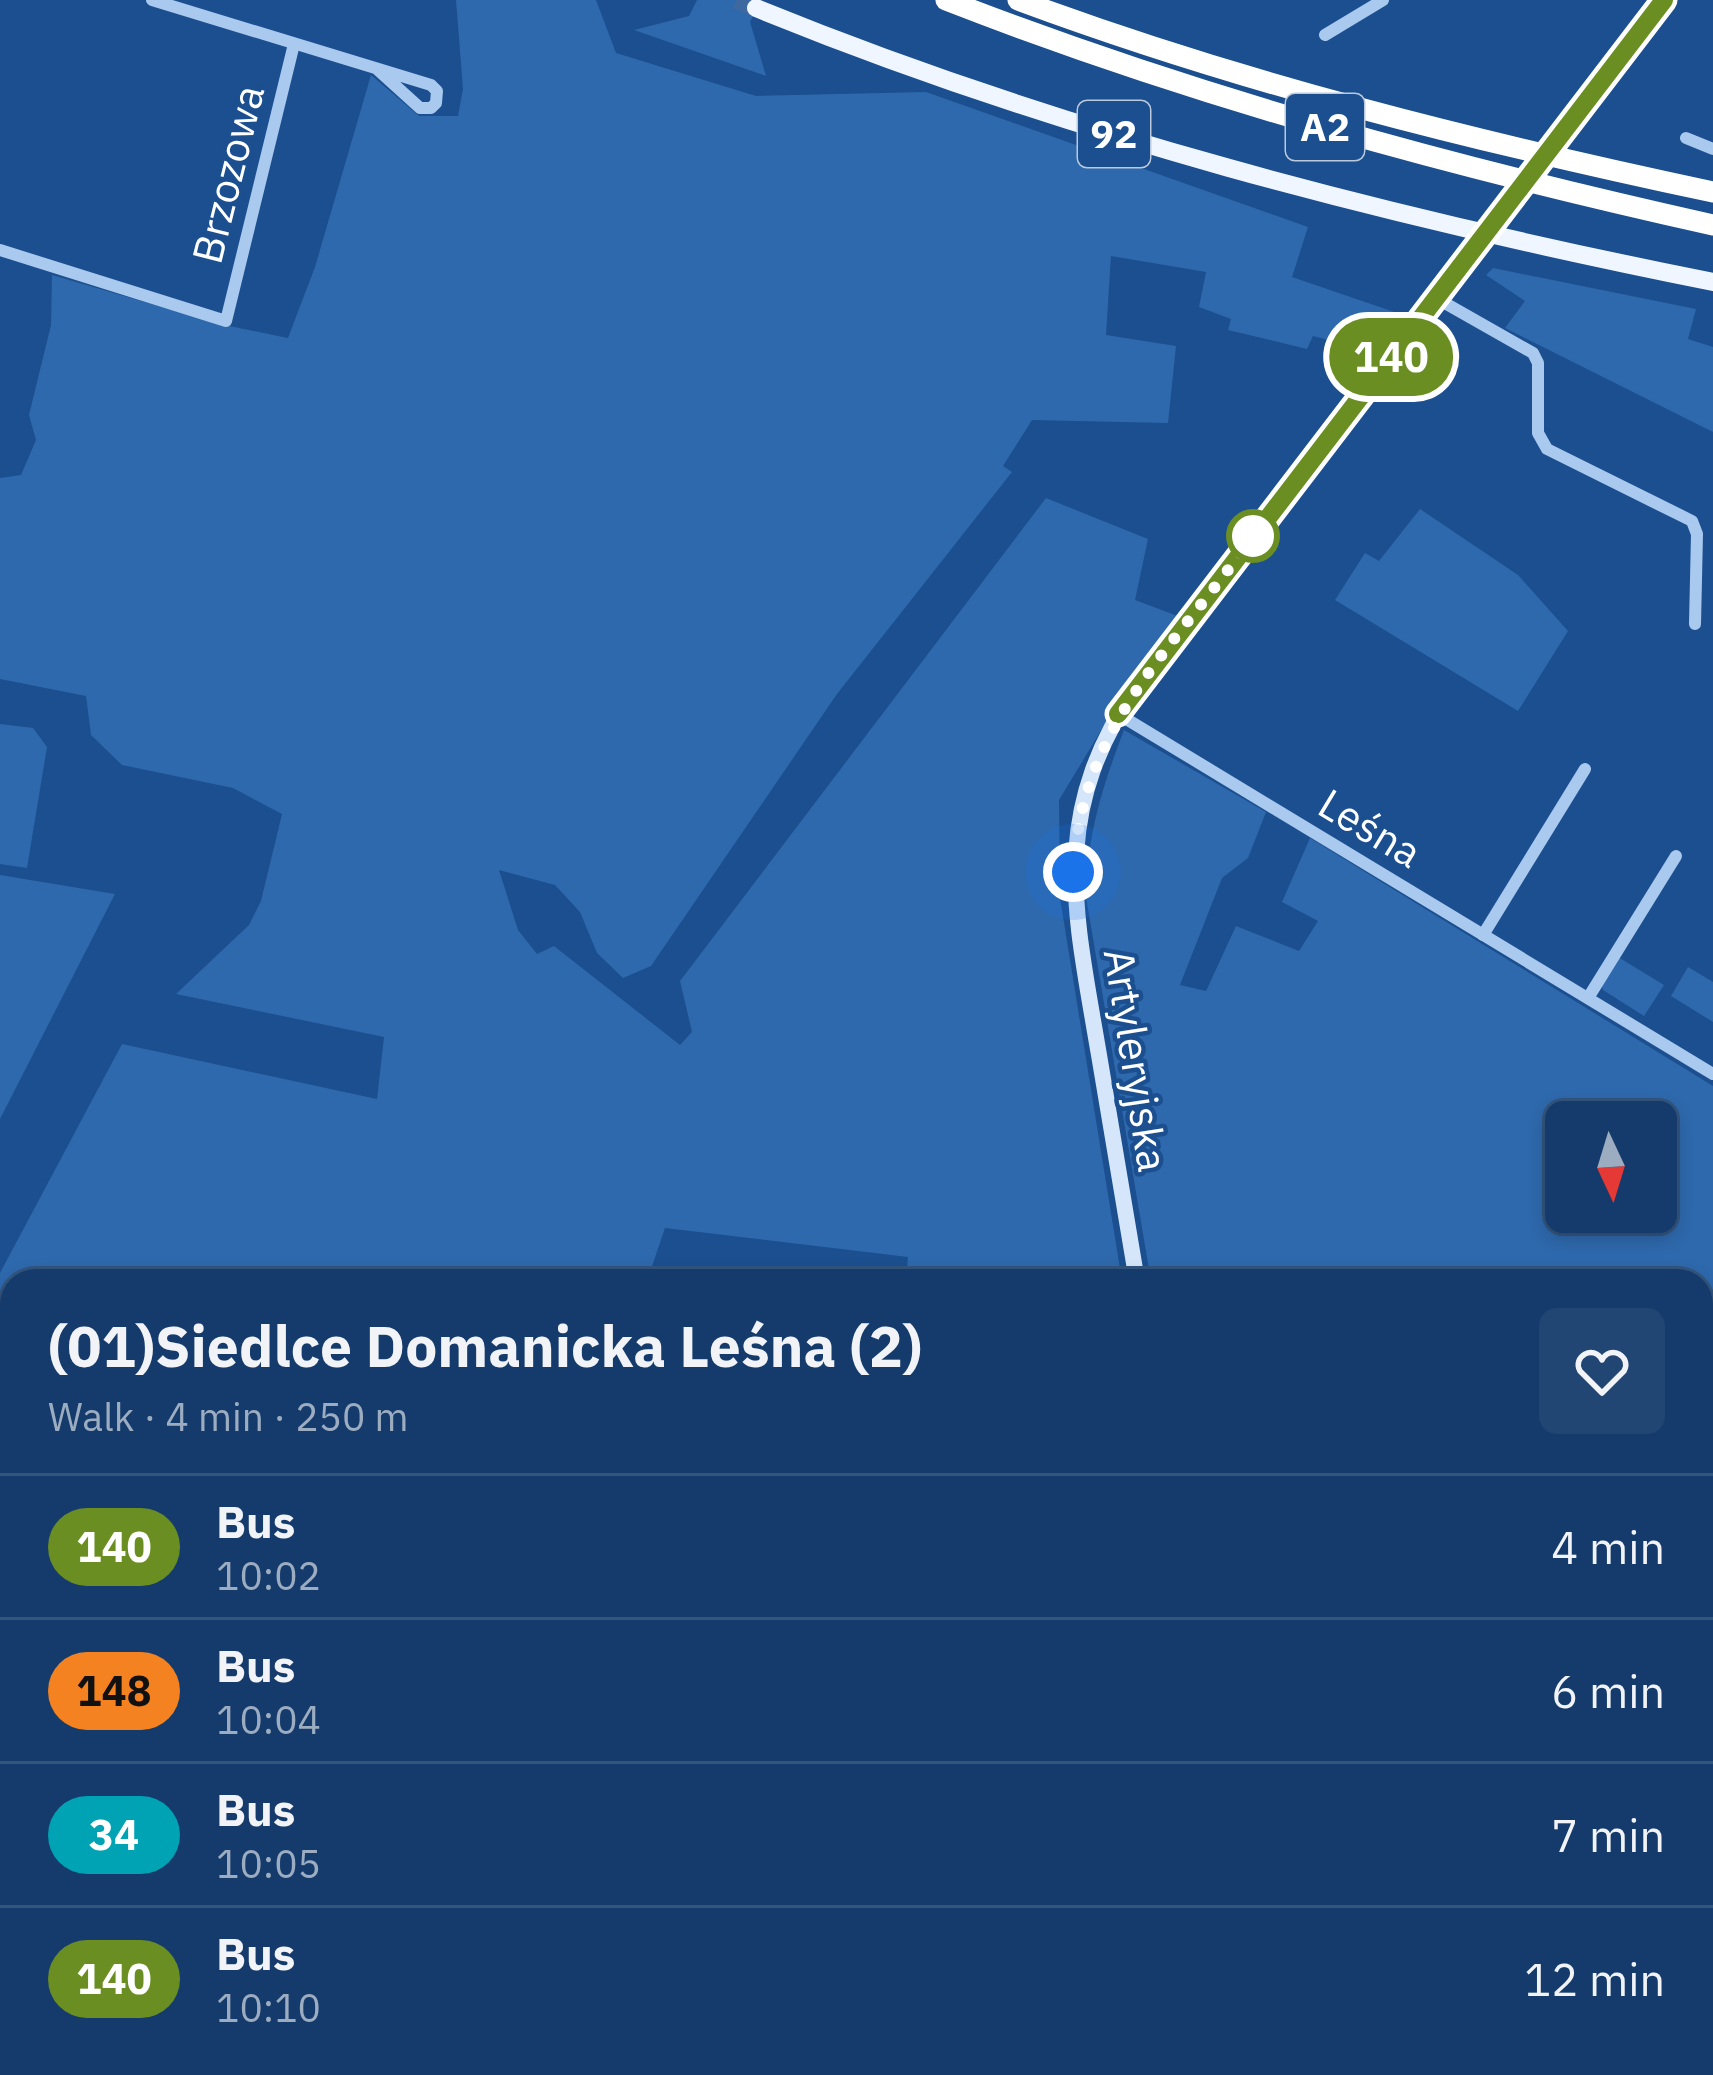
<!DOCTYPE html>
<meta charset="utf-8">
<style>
:root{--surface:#143b6b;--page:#214673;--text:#f1f3f6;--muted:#9dadc1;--line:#33557e}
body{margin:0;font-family:"IBM Plex Sans",sans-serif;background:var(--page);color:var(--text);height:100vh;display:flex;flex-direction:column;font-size:45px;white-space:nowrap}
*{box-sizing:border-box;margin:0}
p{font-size:39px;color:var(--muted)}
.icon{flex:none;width:66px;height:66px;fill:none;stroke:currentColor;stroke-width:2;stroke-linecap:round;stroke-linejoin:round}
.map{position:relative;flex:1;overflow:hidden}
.panel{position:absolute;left:0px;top:1269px;width:1713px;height:807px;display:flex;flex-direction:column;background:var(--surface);border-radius:36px 36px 0 0;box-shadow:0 6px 18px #0003,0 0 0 3px var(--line)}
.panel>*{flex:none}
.badge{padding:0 24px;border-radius:39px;font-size:42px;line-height:78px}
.needle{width:78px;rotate:176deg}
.buttons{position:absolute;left:1545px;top:1101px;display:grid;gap:24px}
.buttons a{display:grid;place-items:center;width:132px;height:132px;border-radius:18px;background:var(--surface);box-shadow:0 6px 18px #0003,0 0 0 3px var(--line);font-size:60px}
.you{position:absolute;width:60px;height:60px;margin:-30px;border:9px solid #fff;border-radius:50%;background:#1a73e8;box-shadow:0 0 0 18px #1a73e833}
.map>.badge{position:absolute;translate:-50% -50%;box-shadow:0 0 0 6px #fff}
.round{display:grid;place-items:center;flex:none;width:126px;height:126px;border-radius:18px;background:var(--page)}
.overview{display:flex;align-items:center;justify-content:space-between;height:204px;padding:0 48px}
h1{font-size:57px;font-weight:800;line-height:90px}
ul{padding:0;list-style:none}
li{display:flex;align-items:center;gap:36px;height:144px;padding:0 48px;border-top:3px solid var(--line)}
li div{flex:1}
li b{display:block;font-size:45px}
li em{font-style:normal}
li .badge{min-width:132px;font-weight:700;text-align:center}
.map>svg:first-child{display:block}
</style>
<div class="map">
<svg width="1713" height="2075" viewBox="0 0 1713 2075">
<rect width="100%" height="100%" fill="#1b4f8f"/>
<!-- green -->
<g fill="#2e69ad" fill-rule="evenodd">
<path d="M 456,0 L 596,0 L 616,53 L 756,96 L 926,92 L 1308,227 L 1292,277 L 1409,317 L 1382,354 L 1313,336 L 1307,349 L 1228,330 L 1231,319 L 1199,307 L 1206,272 L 1111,256 L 1106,335 L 1176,346 L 1168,423 L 1032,420 L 1003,466 L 1012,472 L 837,694 L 651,966 L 623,978 L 597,953 L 580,912 L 555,885 L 499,870 L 518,930 L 537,954 L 554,946 L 680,1045 L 692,1032 L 680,981 L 1046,498 L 1148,539 L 1135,600 L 1183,618 L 1114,709 L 1059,800 L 1060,898 L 1122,1281 L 906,1281 L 908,1257 L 665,1228 L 647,1281 L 12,1281 L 12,1774 L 0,1771 L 0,1273 L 122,1044 L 377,1099 L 384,1037 L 176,994 L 249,925 L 261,901 L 282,814 L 233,788 L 122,765 L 91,735 L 86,696 L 0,679 L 0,478 L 21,475 L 36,440 L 29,415 L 51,325 L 52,275 L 220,324 L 288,338 L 315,267 L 371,75 L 419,116 L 458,116 L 463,89 Z"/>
<path d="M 697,0 L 761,0 L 750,22 L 766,76 L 634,30 L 689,16 Z"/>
<path d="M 1493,268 L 1696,309 L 1688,339 L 1713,347 L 1713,432 L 1505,328 L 1525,301 L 1486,275 Z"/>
<path d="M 1420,509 L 1518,575 L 1568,631 L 1518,711 L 1335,600 L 1365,553 L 1379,561 Z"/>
<path d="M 0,724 L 33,728 L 47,747 L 27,868 L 0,864 Z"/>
<path d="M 1124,730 L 1266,812 L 1248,858 L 1222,878 L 1180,985 L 1206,991 L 1236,926 L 1299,951 L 1318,921 L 1282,902 L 1310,838 L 1713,1086 L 1713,1357 L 1705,1358 L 1713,1462 L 1701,1464 L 1701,1281 L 1151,1281 L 1086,897 C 1087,836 1102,787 1124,730 ZM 1566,1122 L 1656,1122 L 1656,1212 L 1566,1212 Z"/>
<path d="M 0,875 L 115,894 L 0,1119 Z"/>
<path d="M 1618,957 L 1664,985 L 1644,1016 L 1603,990 L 1601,984 Z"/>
<path d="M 1688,967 L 1713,982 L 1713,1022 L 1671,996 Z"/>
<path d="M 1713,1529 L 1713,1704 L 1701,1700 L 1701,1535 Z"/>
<path d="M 1701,1718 L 1713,1722 L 1713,2075 L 1669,2075 L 1646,2064 L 1701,2064 L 1701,1845 L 1708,1822 L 1701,1820 Z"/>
<path d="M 0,2050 L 12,2053 L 12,2064 L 59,2064 L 106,2075 L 0,2075 Z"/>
<path d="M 722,2064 L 1188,2064 L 1190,2075 L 717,2075 Z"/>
</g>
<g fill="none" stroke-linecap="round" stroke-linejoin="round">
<!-- primary-tunnel -->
<path stroke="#3d69a0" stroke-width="18" stroke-dasharray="18 9" stroke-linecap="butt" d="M 736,0 L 756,8"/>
<!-- street -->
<g stroke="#a9c9ee" stroke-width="12">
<path d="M 152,0 L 431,85 L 437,91 L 436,103 L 431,108 L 420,108 L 377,69"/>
<path d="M 1325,35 L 1383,0"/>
<path d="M 1686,138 L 1713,149"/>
<path d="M 0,250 L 226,321 L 294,44"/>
<path d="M 1436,298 L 1533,353 L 1538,363 L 1538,433 L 1547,449 L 1692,521 L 1697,534 L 1695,624"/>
<path d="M 1118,714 L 1713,1074"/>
<path d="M 1483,935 L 1585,769"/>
<path d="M 1588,998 L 1676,856"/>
<path d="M 1711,1524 L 1713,1524"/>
<path d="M 1701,1708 L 1713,1712"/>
<path d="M 0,1918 L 12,1920"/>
<path d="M 0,2046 L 12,2049"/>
<path d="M 78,2064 L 125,2075"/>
<path d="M 523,2064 L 523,2075"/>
<path d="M 589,2064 L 635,2075"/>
<path d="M 255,2075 L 257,2064"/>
<path d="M 390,2075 L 393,2064"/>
<path d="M 656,2075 L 660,2064"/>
<path d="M 709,2075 L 713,2064"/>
</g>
<!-- secondary -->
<g stroke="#d6e6fa" stroke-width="16">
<path d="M 1562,133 L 1664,0"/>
<path d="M 1137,1281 C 1124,1206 1112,1130 1099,1055 C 1075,912 1048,815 1137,686 L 1480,242"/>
<path d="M 1271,2064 L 1273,2075"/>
</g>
<!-- primary -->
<path stroke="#f0f6ff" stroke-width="18" d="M 756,8 C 1062,133 1388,217 1713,282"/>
<!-- highway -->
<g stroke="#fff" stroke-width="21">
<path d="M 946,0 C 1195,97 1453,167 1713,225"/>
<path d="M 1018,0 C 1244,84 1478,142 1713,192"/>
</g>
<!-- secondary-bridge -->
<path stroke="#d6e6fa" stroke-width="16" d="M 1480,242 L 1562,133"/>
</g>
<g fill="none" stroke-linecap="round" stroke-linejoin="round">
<!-- line casing -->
<g stroke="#fff" stroke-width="27">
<path id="line" d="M 1118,714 L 1664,0"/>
</g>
<!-- line -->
<use href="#line" stroke="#6b8e23" stroke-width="18"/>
<!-- walk -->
<path stroke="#fff" stroke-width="12" stroke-dasharray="0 21.6" d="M 1073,872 C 1083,721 1172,651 1253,536"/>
</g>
<!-- markers -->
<circle fill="#fff" stroke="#6b8e23" stroke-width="6" cx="1253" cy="536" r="24"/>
<g text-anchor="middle" stroke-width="9" stroke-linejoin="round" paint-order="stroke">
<!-- shield labels -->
<g fill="#1b4f8f" stroke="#bbcadd" stroke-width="3">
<rect x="1286" y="94" width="78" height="66" rx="9"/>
<rect x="1078" y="101" width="72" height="66" rx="9"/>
</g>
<g font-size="39" font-weight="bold" fill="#fff">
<text x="1325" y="141">A2</text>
<text x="1114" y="148">92</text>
</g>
<!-- street labels -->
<g font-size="42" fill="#fff" stroke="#1b4f8f">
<text transform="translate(228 174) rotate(-76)" y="15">Brzozowa</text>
<text transform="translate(1370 828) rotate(31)" y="15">Leśna</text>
<text transform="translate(1136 1060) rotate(81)" y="15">Artyleryjska</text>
</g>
</g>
</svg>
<div class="buttons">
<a><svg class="needle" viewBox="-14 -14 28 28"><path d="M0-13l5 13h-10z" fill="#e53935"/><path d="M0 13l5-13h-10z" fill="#9dadc1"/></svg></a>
</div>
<div class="you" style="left:1073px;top:872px"></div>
<b class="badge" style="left:1391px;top:357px;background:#6b8e23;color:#fff">140</b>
<section class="panel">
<div class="overview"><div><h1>(01)Siedlce Domanicka Leśna (2)</h1><p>Walk · 4 min · 250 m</p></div><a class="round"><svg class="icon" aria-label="heart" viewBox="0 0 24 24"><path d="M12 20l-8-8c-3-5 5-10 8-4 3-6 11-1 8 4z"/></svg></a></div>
<ul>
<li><span class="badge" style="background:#6b8e23;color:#fff">140</span><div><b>Bus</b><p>10:02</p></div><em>4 min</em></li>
<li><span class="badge" style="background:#f58220;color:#111">148</span><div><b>Bus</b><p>10:04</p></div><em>6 min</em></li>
<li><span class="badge" style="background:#00a3b4;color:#fff">34</span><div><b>Bus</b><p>10:05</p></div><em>7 min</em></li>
<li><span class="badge" style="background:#6b8e23;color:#fff">140</span><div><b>Bus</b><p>10:10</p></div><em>12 min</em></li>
</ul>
</section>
</div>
